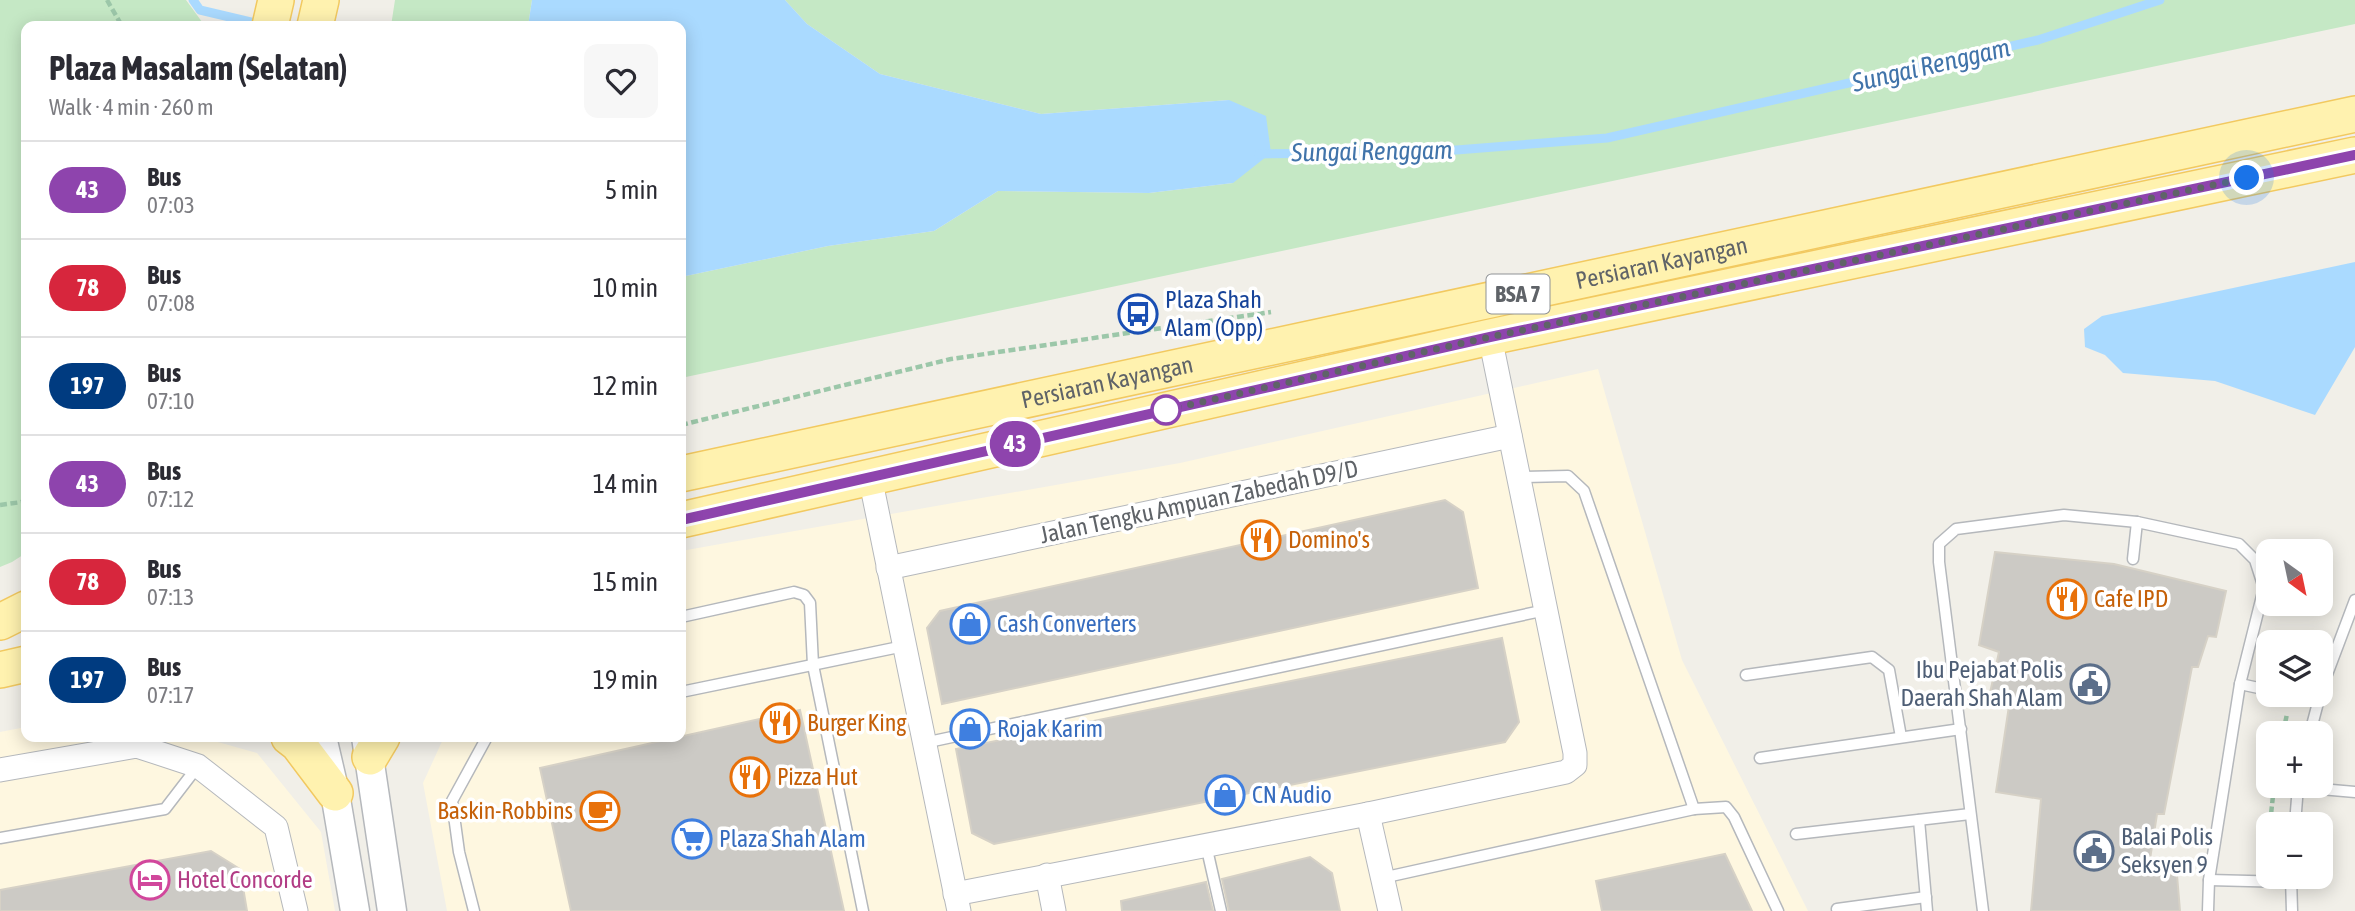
<!DOCTYPE html>
<meta charset="utf-8">
<style>
:root{--surface:#fff;--page:#f7f7f7;--text:#2b2b33;--muted:#7c7c81;--line:#e1e1e2}
body{margin:0;font-family:"Asap Condensed",sans-serif;background:var(--page);color:var(--text);height:100vh;display:flex;flex-direction:column;font-size:26px;white-space:nowrap}
*{box-sizing:border-box;margin:0}
p{font-size:23px;color:var(--muted)}
.icon{flex:none;width:38px;height:38px;fill:none;stroke:currentColor;stroke-width:2;stroke-linecap:round;stroke-linejoin:round}
.map{position:relative;flex:1;overflow:hidden}
.side{position:absolute;left:21px;top:21px;width:665px;height:721px;display:flex;flex-direction:column;background:var(--surface);border-radius:14px;box-shadow:0 4px 18px #0003}
.side>*{flex:none}
.badge{padding:0 14px;border-radius:23px;font-size:24px;line-height:46px}
.needle{width:46px;rotate:147deg}
.buttons{position:absolute;left:2256px;top:539px;display:grid;gap:14px}
.buttons a{display:grid;place-items:center;width:77px;height:77px;border-radius:14px;background:var(--surface);box-shadow:0 4px 18px #0003;font-size:35px}
.you{position:absolute;width:35px;height:35px;margin:-18px;border:5px solid #fff;border-radius:50%;background:#1a73e8;box-shadow:0 0 0 10px #1a73e833}
.map>.badge{position:absolute;translate:-50% -50%;box-shadow:0 0 0 4px #fff}
.round{display:grid;place-items:center;flex:none;width:74px;height:74px;border-radius:14px;background:var(--page)}
.overview{display:flex;align-items:center;justify-content:space-between;height:119px;padding:0 28px}
h1{font-size:33px;font-weight:700;line-height:52px}
ul{padding:0;list-style:none}
li{display:flex;align-items:center;gap:21px;height:98px;padding:0 28px;border-top:2px solid var(--line)}
li div{flex:1}
li b{display:block;font-size:26px}
li em{font-style:normal}
li .badge{min-width:77px;font-weight:700;text-align:center}
.map>svg:first-child{display:block}
</style>
<div class="map">
<svg width="2355" height="911" viewBox="0 0 2355 911">
<rect width="100%" height="100%" fill="#f1efe8"/>
<!-- commercial -->
<g fill="#fef7e0">
<path d="M 1598,369 L 1682,660 L 1808,911 L 447,911 L 423,783 L 444,737 L 681,737 L 681,551 L 1180,463 Z"/>
<path d="M 26,727 L 26,737 L 200,737 L 257,753 L 321,832 L 335,911 L 0,911 L 0,732 Z"/>
</g>
<!-- green -->
<g fill="#c5e8c5">
<path d="M 0,0 L 186,0 L 205,26 L 26,26 L 26,553 L 12,562 L 0,567 Z"/>
<path d="M 395,0 L 532,0 L 528,26 L 391,26 Z"/>
<path d="M 785,0 L 2355,0 L 2355,24 L 681,378 L 681,277 L 828,246 L 934,231 L 998,191 L 1149,193 L 1233,183 L 1229,100 L 1041,114 L 880,74 L 807,24 Z"/>
</g>
<!-- water -->
<g fill="#aadaff">
<path d="M 532,0 L 785,0 L 807,24 L 880,74 L 1041,114 L 1229,100 L 1266,116 L 1271,153 L 1233,183 L 1149,193 L 998,191 L 934,231 L 828,246 L 681,277 L 681,26 L 528,26 Z"/>
<path d="M 2355,262 L 2355,347 L 2315,415 L 2215,381 L 2123,373 L 2105,355 L 2085,347 L 2084,329 L 2102,316 Z"/>
</g>
<g fill="none" stroke-linecap="round" stroke-linejoin="round">
<!-- stream -->
<g stroke="#aadaff" stroke-width="9">
<path d="M 193,0 L 200,10 L 255,23"/>
<path d="M 1259,154 L 1431,152 L 1607,138 L 2038,40 L 2160,0"/>
</g>
</g>
<!-- building -->
<g fill="#cccac5" stroke="#d6d1c6" stroke-width="2">
<path d="M 1445,500 L 1463,512 L 1478,588 L 942,704 L 927,628 L 940,611 Z"/>
<path d="M 1995,552 L 2114,564 L 2226,591 L 2216,637 L 2208,636 L 2198,667 L 2192,667 L 2164,814 L 2157,814 L 2148,872 L 2177,875 L 2180,911 L 2031,911 L 2041,799 L 1996,792 L 2009,706 L 1988,702 L 1999,652 L 1979,645 Z"/>
<path d="M 1502,638 L 1519,722 L 1505,742 L 994,844 L 972,833 L 956,749 Z"/>
<path d="M 800,710 L 844,911 L 571,911 L 540,768 Z"/>
<path d="M 211,851 L 240,869 L 247,911 L 0,911 L 0,890 Z"/>
<path d="M 1725,854 L 1752,911 L 1602,911 L 1596,881 Z"/>
<path d="M 1310,857 L 1332,873 L 1340,911 L 1229,911 L 1222,879 Z"/>
<path d="M 1206,882 L 1213,911 L 1122,911 L 1121,901 Z"/>
</g>
<g fill="none" stroke-linecap="round" stroke-linejoin="round">
<!-- service casing -->
<g stroke="#b5b8bc" stroke-width="13">
<g id="service">
<path d="M 1518,477 L 1568,476 L 1584,491 L 1694,809"/>
<path d="M 2133,559 L 2137,522"/>
<path d="M 681,617 L 794,592 L 804,595 L 810,603 L 813,665 L 863,911"/>
<path d="M 1746,675 L 1872,657 L 1889,670 L 1901,737"/>
<path d="M 2240,684 L 2268,690"/>
<path d="M 681,692 L 904,646"/>
<path d="M 2320,693 L 2355,600"/>
<path d="M 2289,695 L 2318,701"/>
<path d="M 2310,733 L 2320,695"/>
<path d="M 924,743 L 1546,610"/>
<path d="M 1760,758 L 1961,729"/>
<path d="M 2298,787 L 2355,792"/>
<path d="M 1919,820 L 1927,911"/>
<path d="M 2295,824 L 2298,786"/>
<path d="M 1796,834 L 1970,814"/>
<path d="M 0,838 L 165,809 L 198,766"/>
<path d="M 1206,845 L 1221,911"/>
<path d="M 2291,877 L 2292,911"/>
<path d="M 1382,878 L 1694,809 L 1726,807 L 1734,817 L 1778,911"/>
<path d="M 2209,880 L 2290,882"/>
<path d="M 1837,909 L 1926,897"/>
<path d="M 474,911 L 459,852 L 452,801 L 487,737"/>
<path d="M 1983,911 L 1939,562 L 1939,544 L 1956,529 L 2064,515 L 2137,522 L 2239,544 L 2255,560 L 2264,588 L 2240,684 L 2209,880 L 2208,911"/>
</g>
</g>
<!-- minor casing -->
<g stroke="#b5b8bc" stroke-width="25">
<g id="minor">
<path d="M 870,477 L 959,911"/>
<path d="M 888,568 L 1510,436"/>
<path d="M 0,770 L 137,746 L 198,766 L 276,827 L 296,911"/>
<path d="M 1368,814 L 1390,911"/>
<path d="M 1047,875 L 1054,911"/>
<path d="M 955,894 L 1368,814 L 1566,772 L 1575,765 L 1575,753 L 1490,337"/>
</g>
</g>
<!-- tertiary casing -->
<g stroke="#b5b8bc" stroke-width="31">
<g id="tertiary">
<path d="M 322,737 L 335,793 L 355,911"/>
<path d="M 366,737 L 392,911"/>
</g>
</g>
<!-- primary casing -->
<g stroke="#f2c960" stroke-width="38">
<g id="primary">
<path d="M 270,26 L 276,0"/>
<path d="M 315,26 L 321,0"/>
<path id="s1" d="M 681,474 L 2355,114"/>
<path d="M 681,520 L 1490,337 L 2355,155"/>
<path d="M 0,622 L 26,609"/>
<path d="M 0,670 L 26,664"/>
<path d="M 289,737 L 298,744 L 335,793"/>
<path d="M 370,757 L 382,737"/>
</g>
</g>
<!-- path -->
<g stroke="#9cc7a9" stroke-width="4.5" stroke-dasharray="7 3.5" stroke-linecap="butt">
<path d="M 107,0 L 122,26"/>
<path d="M 681,425 L 951,359 L 1271,312"/>
<path d="M 0,505 L 22,502 L 26,496"/>
<path d="M 2283,733 L 2287,714"/>
<path d="M 2270,824 L 2274,786"/>
<path d="M 2267,863 L 2268,849"/>
</g>
<!-- service -->
<use href="#service" stroke="#fff" stroke-width="10"/>
<!-- minor -->
<use href="#minor" stroke="#fff" stroke-width="23"/>
<!-- tertiary -->
<use href="#tertiary" stroke="#fff" stroke-width="28"/>
<!-- primary -->
<use href="#primary" stroke="#fff2af" stroke-width="35"/>
</g>
<g fill="none" stroke-linecap="round" stroke-linejoin="round">
<!-- line casing -->
<g stroke="#fff" stroke-width="16">
<path id="line" d="M 681,520 L 1490,337 L 2355,155"/>
</g>
<!-- line -->
<use href="#line" stroke="#8e44ad" stroke-width="10"/>
<!-- walk -->
<path stroke="#5f6368" stroke-width="7" stroke-dasharray="0 12.6" d="M 1166,410 L 1490,337 L 2247,178"/>
</g>
<!-- icons -->
<defs>
<g id="bus-ring" transform="scale(2.0125)"><circle r="9.5" fill="#fff" stroke="#1a4fb4" stroke-width="1.5"/><path d="M-5-6H5V4H4V6H2V4H-2V6H-4V4H-5ZM-3.5-4V0h7V-4ZM-3.5 1.2v1.5H-2V1.2ZM2 1.2v1.5H3.5V1.2Z" fill="#1a4fb4"/></g>
<g id="restaurant-ring" transform="scale(2.0125)"><circle r="9.5" fill="#fff" stroke="#e8710a" stroke-width="1.5"/><path d="M-5-6h1v4h1v-4h1v4h1v-4h1v5L-1.5 .5V6h-2V.5L-5-1ZM5-6V6H3V1.5H1.5Q1.5-4 5-6Z" fill="#e8710a"/></g>
<g id="shop-ring" transform="scale(2.0125)"><circle r="9.5" fill="#fff" stroke="#3f7fe0" stroke-width="1.5"/><path d="M-5-2.5h2.3a2.7 3.5 0 0 1 5.4 0H5L5.5 6h-11ZM-1.5-2.5h3a1.5 2.3 0 0 0-3 0Z" fill="#3f7fe0"/></g>
<g id="civic-ring" transform="scale(2.0125)"><circle r="9.5" fill="#fff" stroke="#5c6f8a" stroke-width="1.5"/><path d="M-.6-6.5H3V-4.5H.6V-3L4-1V1h2V6H-6V1h2V-1L-.6-3ZM-1.2 2.5V6h2.4V2.5Z" fill="#5c6f8a"/></g>
<g id="cafe-ring" transform="scale(2.0125)"><circle r="9.5" fill="#fff" stroke="#e8710a" stroke-width="1.5"/><path d="M-5.5-4.5H6V0H3Q3 3.5 0 3.5H-2.5Q-5.5 3.5-5.5 0ZM3-3.2v2h1.7v-2ZM-6 4.5H4V6H-6Z" fill="#e8710a"/></g>
<g id="supermarket-ring" transform="scale(2.0125)"><circle r="9.5" fill="#fff" stroke="#3f7fe0" stroke-width="1.5"/><path d="M-6-5.5h2.5l.6 2H6L4.5 2H-2.5L-4.4-4H-6ZM-1.5 3.2a1.3 1.3 0 1 0 .1 0ZM3 3.2a1.3 1.3 0 1 0 .1 0Z" fill="#3f7fe0"/></g>
<g id="hotel-ring" transform="scale(2.0125)"><circle r="9.5" fill="#fff" stroke="#d1479c" stroke-width="1.5"/><path d="M-6-4.5h1.5V1H6V5H4.5V3h-9V5H-6ZM-4 0a1.8 1.8 0 1 1 3.6 0ZM.5 0V-2.5h3Q6-2.5 6 0Z" fill="#d1479c"/></g>
</defs>
<g fill-rule="evenodd">
<use href="#bus-ring" x="1138" y="314"/>
<use href="#restaurant-ring" x="1261" y="540"/>
<use href="#restaurant-ring" x="2067" y="599"/>
<use href="#shop-ring" x="970" y="624"/>
<use href="#civic-ring" x="2090" y="684"/>
<use href="#restaurant-ring" x="780" y="723"/>
<use href="#shop-ring" x="970" y="729"/>
<use href="#restaurant-ring" x="750" y="777"/>
<use href="#shop-ring" x="1225" y="795"/>
<use href="#cafe-ring" x="600" y="811"/>
<use href="#supermarket-ring" x="692" y="839"/>
<use href="#civic-ring" x="2094" y="851"/>
<use href="#hotel-ring" x="150" y="880"/>
</g>
<!-- markers -->
<circle fill="#fff" stroke="#8e44ad" stroke-width="3.5" cx="1166" cy="410" r="14"/>
<g text-anchor="middle" stroke-width="7" stroke-linejoin="round" paint-order="stroke">
<!-- shield labels -->
<rect fill="#fff" stroke="#8f9295" stroke-width="2" x="1486.5" y="274.5" width="63" height="39" rx="5"/>
<g font-size="23" font-weight="bold" fill="#5f6368">
<text x="1518" y="302">BSA 7</text>
</g>
<!-- street labels -->
<g font-size="24" fill="#5f6368" stroke="#fff">
<text dy="8" stroke="none"><textPath href="#s1" startOffset="1003">Persiaran Kayangan</textPath></text>
<text dy="8" stroke="none"><textPath href="#s1" startOffset="436">Persiaran Kayangan</textPath></text>
<text transform="translate(1199 502) rotate(-12)" y="8">Jalan Tengku Ampuan Zabedah D9/D</text>
</g>
<!-- transit labels -->
<g font-size="24" fill="#164399" stroke="#fff" text-anchor="start">
<text x="1165" y="308">Plaza Shah<tspan x="1165" dy="28">Alam (Opp)</tspan></text>
</g>
<!-- food labels -->
<g font-size="24" fill="#c56008" stroke="#fff" text-anchor="start">
<text x="1288" y="548">Domino's</text>
<text x="2094" y="607">Cafe IPD</text>
<text x="807" y="731">Burger King</text>
<text x="777" y="785">Pizza Hut</text>
<text x="573" y="819" text-anchor="end">Baskin-Robbins</text>
</g>
<!-- shop labels -->
<g font-size="24" fill="#366cbe" stroke="#fff" text-anchor="start">
<text x="997" y="632">Cash Converters</text>
<text x="997" y="737">Rojak Karim</text>
<text x="1252" y="803">CN Audio</text>
<text x="719" y="847">Plaza Shah Alam</text>
</g>
<!-- service labels -->
<g font-size="24" fill="#4e5e75" stroke="#fff" text-anchor="end">
<text x="2063" y="678">Ibu Pejabat Polis<tspan x="2063" dy="28">Daerah Shah Alam</tspan></text>
<text x="2121" y="845" text-anchor="start">Balai Polis<tspan x="2121" dy="28">Seksyen 9</tspan></text>
</g>
<!-- hotel labels -->
<g font-size="24" fill="#b23c85" stroke="#fff" text-anchor="start">
<text x="177" y="888">Hotel Concorde</text>
</g>
<!-- water labels -->
<g font-size="26" font-style="italic" fill="#4174aa" stroke="#fff">
<text transform="translate(1931 65) rotate(-13)" y="9">Sungai Renggam</text>
<text transform="translate(1372 151) rotate(-1)" y="9">Sungai Renggam</text>
</g>
</g>
</svg>
<div class="buttons">
<a><svg class="needle" viewBox="-14 -14 28 28"><path d="M0-13l5 13h-10z" fill="#e53935"/><path d="M0 13l5-13h-10z" fill="#7c7c81"/></svg></a>
<a><svg class="icon" aria-label="layers" viewBox="0 0 24 24"><path d="M12 4l9 5-9 5-9-5zM3 14l9 5 9-5"/></svg></a>
<a>+</a>
<a>−</a>
</div>
<div class="you" style="left:2247px;top:178px"></div>
<b class="badge" style="left:1015px;top:444px;background:#8e44ad;color:#fff">43</b>
<section class="side">
<div class="overview"><div><h1>Plaza Masalam (Selatan)</h1><p>Walk · 4 min · 260 m</p></div><a class="round"><svg class="icon" aria-label="heart" viewBox="0 0 24 24"><path d="M12 20l-8-8c-3-5 5-10 8-4 3-6 11-1 8 4z"/></svg></a></div>
<ul>
<li><span class="badge" style="background:#8e44ad;color:#fff">43</span><div><b>Bus</b><p>07:03</p></div><em>5 min</em></li>
<li><span class="badge" style="background:#d7263d;color:#fff">78</span><div><b>Bus</b><p>07:08</p></div><em>10 min</em></li>
<li><span class="badge" style="background:#003b80;color:#fff">197</span><div><b>Bus</b><p>07:10</p></div><em>12 min</em></li>
<li><span class="badge" style="background:#8e44ad;color:#fff">43</span><div><b>Bus</b><p>07:12</p></div><em>14 min</em></li>
<li><span class="badge" style="background:#d7263d;color:#fff">78</span><div><b>Bus</b><p>07:13</p></div><em>15 min</em></li>
<li><span class="badge" style="background:#003b80;color:#fff">197</span><div><b>Bus</b><p>07:17</p></div><em>19 min</em></li>
</ul>
</section>
</div>
